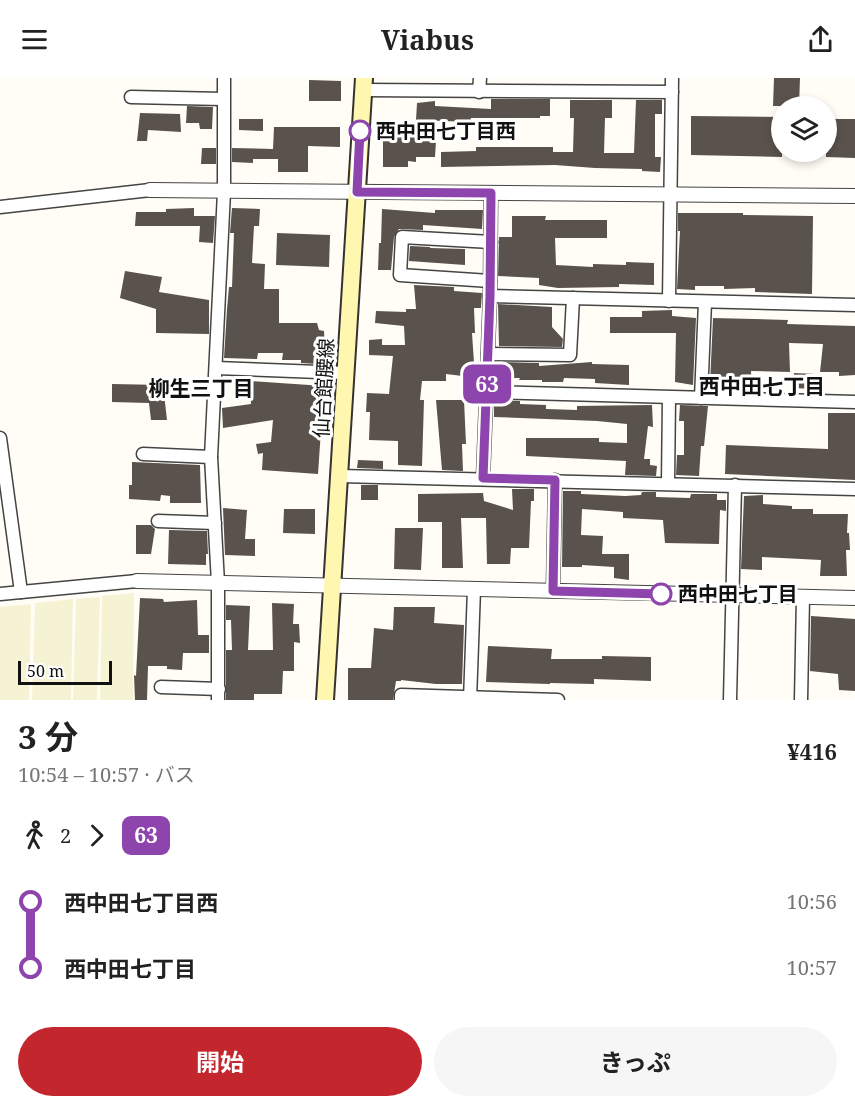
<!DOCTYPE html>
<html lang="ja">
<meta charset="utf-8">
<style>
:root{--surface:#fff;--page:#f6f6f6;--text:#222;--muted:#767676;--accent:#c4262e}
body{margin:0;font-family:"Noto Serif","Noto Sans JP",serif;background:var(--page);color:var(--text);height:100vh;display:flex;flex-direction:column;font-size:22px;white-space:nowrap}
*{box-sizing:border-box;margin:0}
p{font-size:20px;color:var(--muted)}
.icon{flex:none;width:33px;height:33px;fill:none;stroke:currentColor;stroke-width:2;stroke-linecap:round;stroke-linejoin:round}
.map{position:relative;height:622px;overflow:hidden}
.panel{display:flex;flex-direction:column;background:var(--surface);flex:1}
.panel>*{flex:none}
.badge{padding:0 12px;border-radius:9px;font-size:21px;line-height:39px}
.tools{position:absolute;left:771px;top:18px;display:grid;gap:12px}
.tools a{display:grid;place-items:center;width:66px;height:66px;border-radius:50%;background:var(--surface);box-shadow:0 3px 9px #0003;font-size:30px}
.scale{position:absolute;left:18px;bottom:15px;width:94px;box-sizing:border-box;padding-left:6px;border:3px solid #111;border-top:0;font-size:16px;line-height:21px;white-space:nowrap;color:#111;-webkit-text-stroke:4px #fff;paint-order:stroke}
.map>.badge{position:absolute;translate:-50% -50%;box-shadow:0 0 0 3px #fff}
.legs{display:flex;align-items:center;gap:9px;height:66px;padding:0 18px;font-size:20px}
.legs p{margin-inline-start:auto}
.summary{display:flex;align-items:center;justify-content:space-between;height:102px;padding:0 18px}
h1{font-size:33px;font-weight:700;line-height:45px}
.button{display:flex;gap:12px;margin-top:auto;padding:12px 18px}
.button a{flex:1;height:69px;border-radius:36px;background:var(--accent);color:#fff;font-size:24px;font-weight:700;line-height:69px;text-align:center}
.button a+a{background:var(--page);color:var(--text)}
ul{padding:0 18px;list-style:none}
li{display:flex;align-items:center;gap:21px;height:66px;font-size:22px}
li i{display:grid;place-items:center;width:9px;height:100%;margin:0 8px;background:currentColor}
li i::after{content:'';width:15px;height:15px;margin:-8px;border:4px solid;border-radius:50%;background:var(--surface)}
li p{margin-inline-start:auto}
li:first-child i{background:linear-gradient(#0000 50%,currentColor 0)}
li:last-child i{background:linear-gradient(currentColor 50%,#0000 0)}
header{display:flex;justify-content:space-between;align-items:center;height:78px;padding:0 18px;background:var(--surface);font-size:27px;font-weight:700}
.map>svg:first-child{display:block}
</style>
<header><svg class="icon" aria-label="menu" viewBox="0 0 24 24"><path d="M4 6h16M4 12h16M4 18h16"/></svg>Viabus<svg class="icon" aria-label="share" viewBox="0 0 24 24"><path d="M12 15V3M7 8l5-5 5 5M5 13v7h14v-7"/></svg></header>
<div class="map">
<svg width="855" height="622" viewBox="0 0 855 622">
<rect width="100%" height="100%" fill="#fffdf5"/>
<!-- farmland -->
<g fill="#f6f3d4">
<path d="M 134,515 L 133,622 L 100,622 L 102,518 Z"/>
<path d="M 100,519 L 97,622 L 73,622 L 76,521 Z"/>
<path d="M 73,521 L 71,622 L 32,622 L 35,525 Z"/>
<path d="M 31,526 L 29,622 L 0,622 L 0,529 Z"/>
</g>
<!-- building -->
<g fill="#5a524d">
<path d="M 774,0 L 800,0 L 799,28 L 773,28 Z"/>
<path d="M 309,2 L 341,3 L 341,23 L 309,23 Z"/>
<path d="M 491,21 L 550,21 L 550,38 L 540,38 L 540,40 L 471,40 L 470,44 L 416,42 L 417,25 L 435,23 L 435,28 L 491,31 Z"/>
<path d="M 570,22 L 612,22 L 612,40 L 605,40 L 604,75 L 634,75 L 636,22 L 662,22 L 662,36 L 655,36 L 655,79 L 661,79 L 660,94 L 642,93 L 642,91 L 595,90 L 555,87 L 441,89 L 441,74 L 476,73 L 476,69 L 553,69 L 553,74 L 573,74 L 574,40 L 570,40 Z"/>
<path d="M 187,28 L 213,29 L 212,51 L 200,51 L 199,45 L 186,45 Z"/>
<path d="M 140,35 L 180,36 L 181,54 L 148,52 L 147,63 L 137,63 Z"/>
<path d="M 691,38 L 782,39 L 782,79 L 691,77 Z"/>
<path d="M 239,41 L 263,41 L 263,53 L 239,52 Z"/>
<path d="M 826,41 L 855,41 L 855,80 L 826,79 Z"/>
<path d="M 383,48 L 414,48 L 415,62 L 436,63 L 435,79 L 416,79 L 416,84 L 408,83 L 408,89 L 383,89 Z"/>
<path d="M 274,49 L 340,49 L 340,69 L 308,68 L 308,94 L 278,94 L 278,81 L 253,81 L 253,85 L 232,84 L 232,70 L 273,71 Z"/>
<path d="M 202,70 L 216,70 L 216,86 L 201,86 Z"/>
<path d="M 194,130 L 194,138 L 215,138 L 213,165 L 199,164 L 200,148 L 135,148 L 136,134 L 166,134 L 166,131 Z"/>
<path d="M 232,130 L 260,131 L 259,148 L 254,148 L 252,185 L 265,186 L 264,211 L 279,211 L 279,245 L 317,245 L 319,252 L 324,253 L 325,274 L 317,273 L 317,286 L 301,285 L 301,282 L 282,282 L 283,275 L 258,275 L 257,281 L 224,280 L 227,231 L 229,209 L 232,209 L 234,155 L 230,155 Z"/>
<path d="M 382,131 L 435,135 L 435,132 L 483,132 L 482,151 L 423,147 L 423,152 L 399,151 L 394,159 L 391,192 L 378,192 L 379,165 L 381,165 Z"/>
<path d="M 678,135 L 743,135 L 743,137 L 813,138 L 812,216 L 755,214 L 755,210 L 724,211 L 724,208 L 695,208 L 695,212 L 677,211 L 680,153 L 678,153 Z"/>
<path d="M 512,138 L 546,138 L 545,142 L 607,142 L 607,160 L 555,160 L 556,187 L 593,189 L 593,186 L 626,187 L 626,184 L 654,185 L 654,207 L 619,206 L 619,209 L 558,210 L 539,207 L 539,200 L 498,198 L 499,159 L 512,159 Z"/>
<path d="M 277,155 L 330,157 L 329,189 L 276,187 Z"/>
<path d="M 410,168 L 430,169 L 430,170 L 465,171 L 465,187 L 409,183 Z"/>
<path d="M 125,193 L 162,199 L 159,214 L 209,222 L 209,256 L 156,255 L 156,231 L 120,220 Z"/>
<path d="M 414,207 L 454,209 L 454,213 L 482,215 L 481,230 L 474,230 L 475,255 L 472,255 L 474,285 L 479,285 L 479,300 L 446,296 L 446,303 L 422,303 L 420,322 L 424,322 L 422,388 L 398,387 L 398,363 L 369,362 L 370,334 L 366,334 L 367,315 L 389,316 L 393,278 L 369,277 L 369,262 L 382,261 L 382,267 L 405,267 L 404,248 L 375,245 L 376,233 L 406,234 L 406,231 L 416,231 Z"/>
<path d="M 498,226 L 552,229 L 552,249 L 563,261 L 562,269 L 499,268 Z"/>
<path d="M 672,232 L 672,238 L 696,240 L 693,307 L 675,304 L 676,255 L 610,255 L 610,239 L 642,239 L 642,233 Z"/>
<path d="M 713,240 L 788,242 L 787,246 L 855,248 L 855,297 L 839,298 L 839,294 L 820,294 L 823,266 L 789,265 L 790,294 L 751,293 L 752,313 L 731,311 L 730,307 L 710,306 Z"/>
<path d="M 496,284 L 539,285 L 539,288 L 592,284 L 592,286 L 629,287 L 629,307 L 595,305 L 595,301 L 564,300 L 563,304 L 542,304 L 542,302 L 519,302 L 520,300 L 495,300 Z"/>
<path d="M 794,295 L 815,296 L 814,311 L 793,310 Z"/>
<path d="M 250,303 L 324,308 L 318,396 L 262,392 L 263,375 L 258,376 L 256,366 L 271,364 L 273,342 L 223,350 L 222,330 L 251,326 Z"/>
<path d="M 112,306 L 163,307 L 167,342 L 151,342 L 149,325 L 112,324 Z"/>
<path d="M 436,322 L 464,322 L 466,366 L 462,366 L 463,393 L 442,392 Z"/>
<path d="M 494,322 L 520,323 L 520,326 L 546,327 L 546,331 L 577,332 L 577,328 L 652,327 L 653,349 L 648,348 L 644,381 L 650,381 L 650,387 L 657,388 L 656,398 L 625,397 L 626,383 L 526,378 L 526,360 L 599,360 L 599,364 L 627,365 L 627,346 L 597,343 L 494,339 Z"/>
<path d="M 680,327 L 708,328 L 704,368 L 701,368 L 699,398 L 676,397 L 677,377 L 684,377 L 684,343 L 679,343 Z"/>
<path d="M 828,335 L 855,335 L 855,402 L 725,396 L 726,367 L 828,371 Z"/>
<path d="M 358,382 L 383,383 L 383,391 L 357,390 Z"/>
<path d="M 132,384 L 200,387 L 201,425 L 170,425 L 170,418 L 161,417 L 160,423 L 129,421 L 129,407 L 132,407 Z"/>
<rect x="361" y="407" width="17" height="15"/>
<path d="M 512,411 L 534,411 L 534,423 L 531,423 L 529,470 L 511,470 L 510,486 L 487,486 L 486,440 L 461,440 L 463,490 L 442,490 L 442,444 L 418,444 L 418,416 L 483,415 L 484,423 L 513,432 Z"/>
<path d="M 563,413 L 581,413 L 581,416 L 625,418 L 641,417 L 642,414 L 656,414 L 656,419 L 690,420 L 691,416 L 717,416 L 717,422 L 726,422 L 726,433 L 720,432 L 719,466 L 665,465 L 663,442 L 623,440 L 623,434 L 582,431 L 581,457 L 603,458 L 602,476 L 629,476 L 629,502 L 614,500 L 614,489 L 582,487 L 582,489 L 562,489 Z"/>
<path d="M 763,417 L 763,426 L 792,428 L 792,431 L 813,431 L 813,436 L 848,436 L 847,455 L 849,455 L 850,472 L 846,472 L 847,498 L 820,498 L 821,482 L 762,479 L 762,492 L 741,491 L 744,418 Z"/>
<path d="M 223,430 L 247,432 L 245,461 L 255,461 L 255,478 L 225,477 Z"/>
<path d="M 284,431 L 315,431 L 315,456 L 283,455 Z"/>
<path d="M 136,447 L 151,447 L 155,451 L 151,476 L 136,476 Z"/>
<path d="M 395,450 L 423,450 L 421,492 L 394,491 Z"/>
<path d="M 169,452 L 207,453 L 208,476 L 206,476 L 206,487 L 168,486 Z"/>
<path d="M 140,520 L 163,521 L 164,524 L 197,522 L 198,557 L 209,557 L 209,575 L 183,575 L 182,592 L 167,591 L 167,588 L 148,588 L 147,622 L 135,622 L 134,597 L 136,598 Z"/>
<path d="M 272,525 L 294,526 L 293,546 L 299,546 L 300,565 L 294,564 L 294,593 L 283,593 L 282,616 L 254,616 L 254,622 L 226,622 L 226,572 L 232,572 L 231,542 L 226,542 L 226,527 L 250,528 L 248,572 L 273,572 Z"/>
<path d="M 394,529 L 435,529 L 434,545 L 464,547 L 462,606 L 436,606 L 401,602 L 401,603 L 396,603 L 393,622 L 348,622 L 348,590 L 371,590 L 374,550 L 393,552 Z"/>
<path d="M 811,538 L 855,541 L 855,613 L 839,612 L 838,596 L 810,593 Z"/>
<path d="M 488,568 L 552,571 L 551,581 L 602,581 L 602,578 L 651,579 L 651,603 L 594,601 L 594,606 L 550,605 L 550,606 L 486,604 Z"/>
</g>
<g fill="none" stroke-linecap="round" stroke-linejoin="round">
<!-- minor casing -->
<g stroke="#444" stroke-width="15">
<g id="minor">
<path d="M 364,12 L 672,14"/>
<path d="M 479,14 L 480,0"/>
<path d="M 131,19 L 223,21"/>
<path d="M 0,129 L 150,112"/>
<path d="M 490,203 L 400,197 L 402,159 L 491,164"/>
<path d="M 490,218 L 855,227"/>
<path d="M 669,223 L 672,0"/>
<path d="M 488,276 L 570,277 L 573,220"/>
<path d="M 216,290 L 345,295"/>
<path d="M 487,314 L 855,324"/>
<path d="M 701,320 L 705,224"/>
<path d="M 0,360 L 21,514"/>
<path d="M 143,376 L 211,379"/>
<path d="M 340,398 L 855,411"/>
<path d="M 483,400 L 490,218 L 491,115"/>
<path d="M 668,405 L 669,320"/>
<path d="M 158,443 L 215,445"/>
<path d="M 553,513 L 555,402"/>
<path d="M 0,516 L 137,503"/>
<path d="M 161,609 L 219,611"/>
<path d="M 218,622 L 218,505 L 211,379 L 224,114 L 224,0"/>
<path d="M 401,622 L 401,617 L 558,622"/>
<path d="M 470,622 L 474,511"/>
<path d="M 730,622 L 735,407"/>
<path d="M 801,622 L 803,519"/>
</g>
</g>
<!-- tertiary casing -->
<g stroke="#444" stroke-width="16">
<g id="tertiary">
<path d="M 150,112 L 855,118"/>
<path d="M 137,503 L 855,520"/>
</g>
</g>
<!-- secondary casing -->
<g stroke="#333" stroke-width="20">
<path id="secondary" d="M 325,622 L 364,0"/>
</g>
<!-- minor -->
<use href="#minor" stroke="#fff" stroke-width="12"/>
<!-- tertiary -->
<use href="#tertiary" stroke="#fff" stroke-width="14"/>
<!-- secondary -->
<use href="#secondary" stroke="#fff6b0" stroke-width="16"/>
</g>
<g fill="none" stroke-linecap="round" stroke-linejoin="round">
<!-- line-1 casing -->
<g stroke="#fff" stroke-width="14">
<path id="line-1" d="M 360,53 L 357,114 L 491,115 L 490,218 L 483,400 L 555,402 L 553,513 L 661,516"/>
</g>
<!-- line-1 -->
<use href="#line-1" stroke="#8e44ad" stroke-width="9"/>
</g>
<!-- markers -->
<g fill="#fff" stroke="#8e44ad" stroke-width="3">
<circle cx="360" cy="53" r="10"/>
<circle cx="661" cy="516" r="10"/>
</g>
<g text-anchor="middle" stroke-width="6" stroke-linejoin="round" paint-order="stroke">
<!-- stop labels -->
<g font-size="20" font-weight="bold" fill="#111" stroke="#fff" text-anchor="start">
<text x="376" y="60">西中田七丁目西</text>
<text x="678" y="523">西中田七丁目</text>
</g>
<!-- street labels -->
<g font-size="20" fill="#111" stroke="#fff">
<text transform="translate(324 310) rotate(-87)" y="7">仙台館腰線</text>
</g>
<!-- neighbourhood labels -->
<g font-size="21" font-weight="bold" fill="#111" stroke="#fff">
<text x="762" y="316">西中田七丁目</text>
<text x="201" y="318">柳生三丁目</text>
</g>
</g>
</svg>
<div class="tools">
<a><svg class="icon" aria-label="layers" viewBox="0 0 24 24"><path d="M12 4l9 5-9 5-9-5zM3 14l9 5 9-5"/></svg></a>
</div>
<div class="scale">50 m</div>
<b class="badge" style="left:487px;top:306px;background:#8e44ad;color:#fff">63</b>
</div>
<section class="panel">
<div class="summary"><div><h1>3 分</h1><p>10:54 – 10:57 · バス</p></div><b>¥416</b></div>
<div class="legs"><svg class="icon" aria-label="walk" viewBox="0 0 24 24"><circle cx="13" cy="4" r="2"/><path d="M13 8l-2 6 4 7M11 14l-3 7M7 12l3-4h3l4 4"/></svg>2<svg class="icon" aria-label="forward" viewBox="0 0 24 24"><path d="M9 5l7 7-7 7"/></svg><b class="badge" style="background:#8e44ad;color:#fff">63</b></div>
<ul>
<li><i style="color:#8e44ad"></i><b>西中田七丁目西</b><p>10:56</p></li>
<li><i style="color:#8e44ad"></i><b>西中田七丁目</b><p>10:57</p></li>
</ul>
<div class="button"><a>開始</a><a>きっぷ</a></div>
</section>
